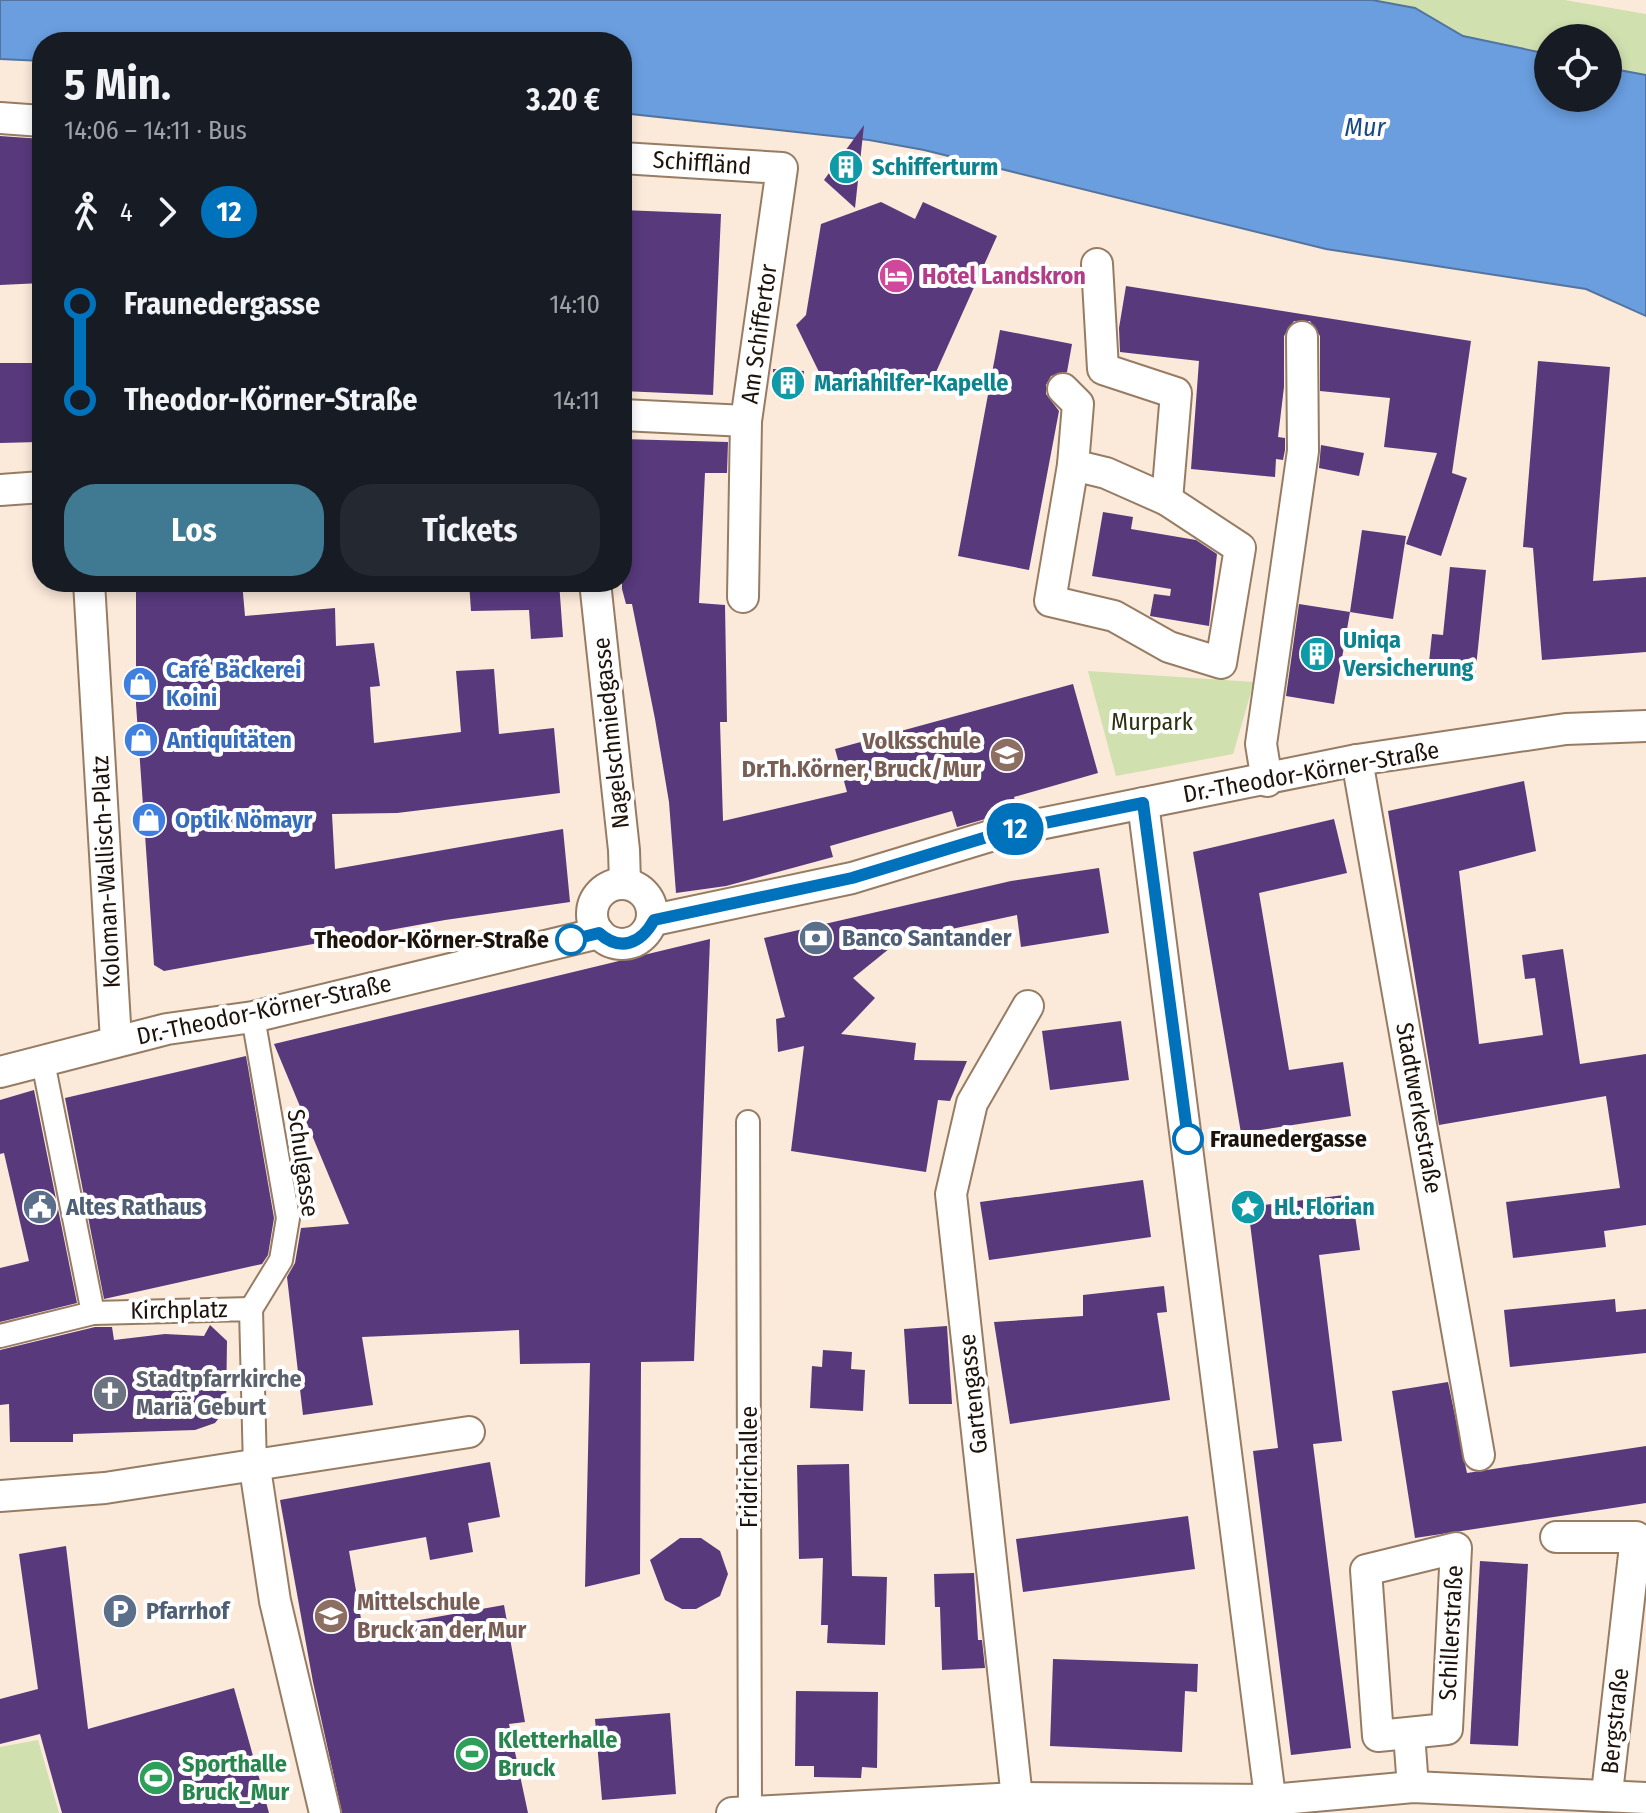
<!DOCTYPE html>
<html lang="de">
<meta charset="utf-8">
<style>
:root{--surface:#171b24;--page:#242831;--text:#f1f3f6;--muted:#9ea1a6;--accent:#3f7a92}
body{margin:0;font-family:"Fira Sans Condensed",sans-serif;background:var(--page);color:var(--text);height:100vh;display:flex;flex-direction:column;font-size:30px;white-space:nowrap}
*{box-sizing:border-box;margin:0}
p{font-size:26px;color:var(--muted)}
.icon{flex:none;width:44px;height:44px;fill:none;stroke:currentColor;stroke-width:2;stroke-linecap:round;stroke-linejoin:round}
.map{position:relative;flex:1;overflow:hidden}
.drawer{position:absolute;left:32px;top:32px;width:600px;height:560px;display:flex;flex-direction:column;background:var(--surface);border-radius:32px;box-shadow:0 4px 12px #0003}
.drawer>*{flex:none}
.badge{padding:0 16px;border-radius:26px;font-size:28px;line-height:52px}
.tools{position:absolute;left:1534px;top:24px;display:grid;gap:16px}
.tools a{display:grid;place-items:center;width:88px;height:88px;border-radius:50%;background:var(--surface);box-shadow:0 4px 12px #0003;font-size:40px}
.map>.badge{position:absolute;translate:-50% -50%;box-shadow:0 0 0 4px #fff}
.legs{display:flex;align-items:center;gap:12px;height:88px;padding:0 32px;font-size:26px}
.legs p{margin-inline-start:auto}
.overview{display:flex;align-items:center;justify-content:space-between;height:136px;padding:0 32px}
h1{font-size:44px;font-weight:700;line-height:60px}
.action{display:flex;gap:16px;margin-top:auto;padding:16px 32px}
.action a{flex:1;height:92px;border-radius:32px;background:var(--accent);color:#fff;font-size:32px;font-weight:700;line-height:92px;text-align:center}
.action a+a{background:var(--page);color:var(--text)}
ul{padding:0 32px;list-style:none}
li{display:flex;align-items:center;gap:28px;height:96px;font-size:30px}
li i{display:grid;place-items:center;width:12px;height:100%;margin:0 10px;background:currentColor}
li i::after{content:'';width:20px;height:20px;margin:-10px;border:6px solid;border-radius:50%;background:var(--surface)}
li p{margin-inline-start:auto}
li:first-child i{background:linear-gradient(#0000 50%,currentColor 0)}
li:last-child i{background:linear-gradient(currentColor 50%,#0000 0)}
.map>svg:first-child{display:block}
</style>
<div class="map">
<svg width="1646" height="1813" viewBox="0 0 1646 1813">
<rect width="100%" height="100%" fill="#fbe9da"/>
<!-- green -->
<g fill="#d1e0af">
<path d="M 1372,0 L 1565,0 L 1646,14 L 1646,75 L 1608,68 L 1608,38 L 1548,38 L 1548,54 L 1463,36 L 1415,8 Z"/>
<path d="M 1088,671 L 1254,682 L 1233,754 L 1116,776 Z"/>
<path d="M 38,1740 L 59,1813 L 0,1813 L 0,1747 Z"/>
</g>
<!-- water -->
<path fill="#6a9edf" stroke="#53749f" stroke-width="2" d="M 0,0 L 1372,0 L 1415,8 L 1463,36 L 1548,54 L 1548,98 L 1608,98 L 1608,68 L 1646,75 L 1646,316 L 1586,289 L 1326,249 L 924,150 L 869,140 L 622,113 L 622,42 L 42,42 L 42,61 L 0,59 Z"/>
<!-- building -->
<g fill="#57397c">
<path d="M 864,125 L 855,208 L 824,180 Z"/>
<path d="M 0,136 L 42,139 L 42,283 L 0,285 Z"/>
<path d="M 881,202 L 915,219 L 923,202 L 997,236 L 932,381 L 917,389 L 893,379 L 857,389 L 819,372 L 796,325 L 806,315 L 821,224 Z"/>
<path d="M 622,210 L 721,214 L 713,395 L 622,391 Z"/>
<path d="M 1126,286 L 1471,341 L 1452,473 L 1467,478 L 1441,556 L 1406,544 L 1437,453 L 1384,447 L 1390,398 L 1320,391 L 1320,336 L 1310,321 L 1294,321 L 1284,336 L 1284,387 L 1278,437 L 1285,438 L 1285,450 L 1283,460 L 1276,459 L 1275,477 L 1191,469 L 1199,361 L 1120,352 L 1119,328 Z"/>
<path d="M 1000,330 L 1072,344 L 1067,372 L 1051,376 L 1046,385 L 1046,394 L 1059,411 L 1029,570 L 958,556 Z"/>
<path d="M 1538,361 L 1610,367 L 1593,581 L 1646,577 L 1646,652 L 1542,660 L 1533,548 L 1523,547 Z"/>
<path d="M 0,363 L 42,363 L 42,411 L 36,411 L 38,442 L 0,443 Z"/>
<path d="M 773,369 L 804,371 L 802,395 L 774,395 Z"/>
<path d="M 622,439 L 728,442 L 727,473 L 705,473 L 699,603 L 725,605 L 727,722 L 720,722 L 723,821 L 847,792 L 835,749 L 1073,684 L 1098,773 L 1014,797 L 1017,810 L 957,827 L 952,811 L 830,846 L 833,857 L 726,886 L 676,893 L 669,802 L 655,719 L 632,604 L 626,604 L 622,589 Z"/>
<path d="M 1321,445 L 1364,453 L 1359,476 L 1319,468 Z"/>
<path d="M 1103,512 L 1133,517 L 1131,529 L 1196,540 L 1217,554 L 1209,626 L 1150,616 L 1154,594 L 1170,596 L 1171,589 L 1092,576 Z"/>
<path d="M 1362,530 L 1406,536 L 1393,619 L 1350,612 Z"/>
<path d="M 1450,567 L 1486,570 L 1475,677 L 1428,672 L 1432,634 L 1443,635 Z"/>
<path d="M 136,582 L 242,582 L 245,616 L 335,608 L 336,646 L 374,643 L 380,686 L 370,687 L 374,743 L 461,732 L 456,671 L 494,669 L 499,734 L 554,728 L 560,793 L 397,813 L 332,814 L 335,869 L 563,829 L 570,902 L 445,920 L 164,971 L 154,965 L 136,704 Z"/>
<path d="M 469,582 L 559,582 L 563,637 L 531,639 L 529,610 L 471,611 Z"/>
<path d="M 1299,604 L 1350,612 L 1334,704 L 1286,696 Z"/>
<path d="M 1524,781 L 1536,851 L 1459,871 L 1479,1044 L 1543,1035 L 1535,978 L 1525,979 L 1522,955 L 1563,949 L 1580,1064 L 1646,1054 L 1646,1225 L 1604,1231 L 1606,1247 L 1513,1258 L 1506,1202 L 1620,1188 L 1606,1096 L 1439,1125 L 1388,811 Z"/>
<path d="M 1334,819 L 1347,873 L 1259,893 L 1289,1070 L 1343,1062 L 1351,1116 L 1241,1133 L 1193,852 Z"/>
<path d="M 1099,868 L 1109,933 L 1021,947 L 1017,915 L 900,940 L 853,978 L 875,998 L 841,1034 L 916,1043 L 914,1060 L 967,1061 L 950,1101 L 938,1100 L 926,1172 L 791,1151 L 804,1046 L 778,1052 L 776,1019 L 785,1017 L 764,938 L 1011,881 Z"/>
<path d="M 710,939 L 694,1361 L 641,1362 L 640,1574 L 585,1587 L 590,1363 L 520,1364 L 519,1330 L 362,1337 L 373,1405 L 303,1415 L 287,1277 L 295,1263 L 301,1228 L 349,1224 L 274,1044 Z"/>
<path d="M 1121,1021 L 1129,1080 L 1050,1090 L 1042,1031 Z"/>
<path d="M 246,1056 L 274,1218 L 268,1255 L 262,1264 L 104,1299 L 65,1098 Z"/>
<path d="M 34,1090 L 77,1303 L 0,1322 L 0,1268 L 29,1261 L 4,1153 L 0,1154 L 0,1100 Z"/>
<path d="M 1143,1180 L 1151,1237 L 989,1260 L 980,1202 Z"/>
<path d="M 1352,1194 L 1360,1250 L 1319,1255 L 1342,1441 L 1313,1444 L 1351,1748 L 1291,1755 L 1253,1451 L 1278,1448 L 1248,1207 Z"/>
<path d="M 1164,1286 L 1167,1312 L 1157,1313 L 1170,1400 L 1010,1424 L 994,1322 L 1083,1316 L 1083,1295 Z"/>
<path d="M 1615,1299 L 1616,1312 L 1646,1309 L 1646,1353 L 1510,1367 L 1504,1310 Z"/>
<path d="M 210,1325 L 227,1341 L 226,1409 L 215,1423 L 195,1430 L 73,1434 L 73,1442 L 10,1442 L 9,1404 L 0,1405 L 0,1350 L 95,1327 L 112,1327 L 114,1340 L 165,1334 L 204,1336 Z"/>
<path d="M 947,1326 L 952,1404 L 909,1404 L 904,1329 Z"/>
<path d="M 823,1350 L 852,1352 L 851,1369 L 865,1370 L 863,1411 L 810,1408 L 812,1366 L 822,1367 Z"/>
<path d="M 1448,1382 L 1467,1473 L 1646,1446 L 1646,1503 L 1415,1538 L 1392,1391 Z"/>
<path d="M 490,1462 L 500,1517 L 468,1523 L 473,1552 L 430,1560 L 426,1537 L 349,1551 L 363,1630 L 504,1605 L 525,1722 L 509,1724 L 528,1813 L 342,1813 L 313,1682 L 280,1500 Z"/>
<path d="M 849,1464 L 852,1576 L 887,1577 L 885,1645 L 827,1643 L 828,1625 L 821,1625 L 823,1558 L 799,1559 L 797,1465 Z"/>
<path d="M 1188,1516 L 1195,1569 L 1023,1592 L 1016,1539 Z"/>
<path d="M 680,1538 L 701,1538 L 720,1551 L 728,1574 L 720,1596 L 696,1609 L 682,1609 L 665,1600 L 650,1560 Z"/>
<path d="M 66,1546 L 88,1729 L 234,1688 L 269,1813 L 62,1813 L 40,1734 L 0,1744 L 0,1699 L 38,1689 L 19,1554 Z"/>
<path d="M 1480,1561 L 1528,1564 L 1518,1746 L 1470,1744 Z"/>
<path d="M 974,1573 L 978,1640 L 982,1640 L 985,1668 L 942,1670 L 940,1607 L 935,1607 L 934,1574 Z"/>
<path d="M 1053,1659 L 1198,1664 L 1197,1692 L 1185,1691 L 1182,1752 L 1050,1746 Z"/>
<path d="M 796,1691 L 878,1692 L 877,1768 L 862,1767 L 861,1778 L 814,1777 L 814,1766 L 795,1766 Z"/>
<path d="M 670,1713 L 676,1794 L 602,1800 L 595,1719 Z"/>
</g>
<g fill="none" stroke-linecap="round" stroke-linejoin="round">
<!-- pedestrian casing -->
<g stroke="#977c64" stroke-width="26">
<g id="pedestrian">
<path d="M 43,1062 L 93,1313"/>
<path d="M 748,1122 L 750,1812"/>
<path d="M 251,1309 L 281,1260 L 288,1218 L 253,1017"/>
<path d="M 0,1336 L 93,1313 L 251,1309 L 255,1468"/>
</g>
</g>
<!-- minor casing -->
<g stroke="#977c64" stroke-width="34">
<g id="minor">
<path d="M 0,118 L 42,121"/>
<path d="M 622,158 L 782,168 L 746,421 L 743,597"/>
<path d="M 1063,389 L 1078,404 L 1073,465 L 1106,473 L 1167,500 L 1176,393 L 1103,369 L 1097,264"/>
<path d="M 622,415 L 746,421"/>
<path d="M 1073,465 L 1050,601 L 1114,616 L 1169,647 L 1221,663 L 1240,548 L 1167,500"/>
<path d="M 0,490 L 42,487"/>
<path d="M 89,582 L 116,1041"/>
<path d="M 595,582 L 624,850 L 625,883"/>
<path d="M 1357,760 L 1479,1455"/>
<path d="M 1267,781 L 1261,744 L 1303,451 L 1302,337"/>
<path d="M 1143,803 L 1272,1813"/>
<circle cx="622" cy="914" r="30"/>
<path d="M 654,920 L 852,878 L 1010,830 L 1357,760 L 1566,729 L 1646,726"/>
<path d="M 0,1072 L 167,1029 L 253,1017 L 599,933"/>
<path d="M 255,1468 L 275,1601 L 325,1813"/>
<path d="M 0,1496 L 105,1488 L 469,1432"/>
<path d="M 1556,1537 L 1636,1537 L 1607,1793"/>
<path d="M 1456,1548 L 1447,1729 L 1378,1736 L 1366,1570 Z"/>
<path d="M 1409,1734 L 1413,1787"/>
<path d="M 1017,1798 L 951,1194 L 972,1103 L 1028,1006"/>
<path d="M 732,1813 L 1017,1798 L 1271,1800 L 1413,1787 L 1646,1798"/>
</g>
</g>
<!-- pedestrian -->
<use href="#pedestrian" stroke="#fff" stroke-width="22"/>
<!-- minor -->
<use href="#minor" stroke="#fff" stroke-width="30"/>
</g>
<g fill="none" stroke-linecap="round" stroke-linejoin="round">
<!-- line-1 casing -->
<g stroke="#fff" stroke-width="18">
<path id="line-1" d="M 571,940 L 599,933 C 620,952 641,944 654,920 L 852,878 L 1010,830 L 1143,803 L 1188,1139"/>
</g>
<!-- line-1 -->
<use href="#line-1" stroke="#0072bc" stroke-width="12"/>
</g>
<!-- icons -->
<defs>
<g id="building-disc" transform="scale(1.8)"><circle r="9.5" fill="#0f9aa8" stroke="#fff"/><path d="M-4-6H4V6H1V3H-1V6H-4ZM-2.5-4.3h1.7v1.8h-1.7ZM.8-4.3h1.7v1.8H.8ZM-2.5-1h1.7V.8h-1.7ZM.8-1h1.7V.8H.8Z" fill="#fff"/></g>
<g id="hotel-disc" transform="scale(1.8)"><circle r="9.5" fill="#d1479c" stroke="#fff"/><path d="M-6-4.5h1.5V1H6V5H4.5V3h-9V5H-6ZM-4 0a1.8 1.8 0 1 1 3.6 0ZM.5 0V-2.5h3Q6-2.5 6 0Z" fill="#fff"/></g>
<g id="shop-disc" transform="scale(1.8)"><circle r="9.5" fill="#3f7fe0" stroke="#fff"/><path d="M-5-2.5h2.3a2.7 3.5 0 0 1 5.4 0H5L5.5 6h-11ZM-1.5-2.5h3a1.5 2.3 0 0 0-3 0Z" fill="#fff"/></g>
<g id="school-disc" transform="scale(1.8)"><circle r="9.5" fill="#8d6e63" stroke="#fff"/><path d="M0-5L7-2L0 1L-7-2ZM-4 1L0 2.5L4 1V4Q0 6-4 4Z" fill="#fff"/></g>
<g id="bank-disc" transform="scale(1.8)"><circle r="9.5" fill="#5c6f8a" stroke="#fff"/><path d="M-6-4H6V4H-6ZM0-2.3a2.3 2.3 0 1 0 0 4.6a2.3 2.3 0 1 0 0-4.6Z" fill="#fff"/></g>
<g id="civic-disc" transform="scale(1.8)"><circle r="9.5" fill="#5c6f8a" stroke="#fff"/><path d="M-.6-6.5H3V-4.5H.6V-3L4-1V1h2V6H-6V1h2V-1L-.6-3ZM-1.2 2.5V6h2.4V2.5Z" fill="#fff"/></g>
<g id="sight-disc" transform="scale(1.8)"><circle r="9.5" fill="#0f9aa8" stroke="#fff"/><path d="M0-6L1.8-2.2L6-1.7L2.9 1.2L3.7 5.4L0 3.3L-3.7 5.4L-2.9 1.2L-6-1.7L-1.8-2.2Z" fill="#fff"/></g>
<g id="church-disc" transform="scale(1.8)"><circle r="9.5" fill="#6b7280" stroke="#fff"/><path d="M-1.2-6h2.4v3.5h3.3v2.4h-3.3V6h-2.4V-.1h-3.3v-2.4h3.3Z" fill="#fff"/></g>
<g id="parking-disc" transform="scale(1.8)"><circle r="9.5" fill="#5c6f8a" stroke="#fff"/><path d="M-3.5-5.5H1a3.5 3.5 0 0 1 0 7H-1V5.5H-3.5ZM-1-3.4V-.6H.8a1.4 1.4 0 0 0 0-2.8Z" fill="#fff"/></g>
<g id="stadium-disc" transform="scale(1.8)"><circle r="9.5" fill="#2e9e5b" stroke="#fff"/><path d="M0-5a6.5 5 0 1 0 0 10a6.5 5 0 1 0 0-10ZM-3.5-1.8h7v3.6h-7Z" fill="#fff"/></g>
</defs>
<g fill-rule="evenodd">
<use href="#building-disc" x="846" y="167"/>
<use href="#hotel-disc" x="896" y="276"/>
<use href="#building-disc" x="788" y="383"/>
<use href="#building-disc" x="1317" y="654"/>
<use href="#shop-disc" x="140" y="684"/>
<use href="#shop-disc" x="141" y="740"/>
<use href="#school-disc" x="1007" y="755"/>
<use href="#shop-disc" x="149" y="820"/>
<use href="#bank-disc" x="816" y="938"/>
<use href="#civic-disc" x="40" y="1207"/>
<use href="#sight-disc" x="1248" y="1207"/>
<use href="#church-disc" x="110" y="1393"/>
<use href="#parking-disc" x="120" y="1611"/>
<use href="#school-disc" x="331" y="1616"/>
<use href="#stadium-disc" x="472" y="1754"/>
<use href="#stadium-disc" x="156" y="1778"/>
</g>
<!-- markers -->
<g fill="#fff" stroke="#0072bc" stroke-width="4">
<circle cx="571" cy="940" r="14"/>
<circle cx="1188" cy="1139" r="14"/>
</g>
<g text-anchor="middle" stroke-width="8" stroke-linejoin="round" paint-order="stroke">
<!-- street labels -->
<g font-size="24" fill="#1d130a" stroke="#fff">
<text transform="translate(702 163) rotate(4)" y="8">Schiffländ</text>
<text transform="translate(759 334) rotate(-82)" y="8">Am Schiffertor</text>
<text transform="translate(611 733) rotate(-96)" y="8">Nagelschmiedgasse</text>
<text transform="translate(1311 772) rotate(-10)" y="8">Dr.-Theodor-Körner-Straße</text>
<text transform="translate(106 872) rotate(-93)" y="8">Koloman-Wallisch-Platz</text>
<text transform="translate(264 1010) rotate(-12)" y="8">Dr.-Theodor-Körner-Straße</text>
<text transform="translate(1419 1108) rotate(80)" y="8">Stadtwerkestraße</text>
<text transform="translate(303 1163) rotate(82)" y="8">Schulgasse</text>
<text transform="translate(179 1310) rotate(-1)" y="8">Kirchplatz</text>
<text transform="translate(973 1394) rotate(-96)" y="8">Gartengasse</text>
<text transform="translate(749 1467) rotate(-90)" y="8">Fridrichallee</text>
<text transform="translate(1451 1633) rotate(-87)" y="8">Schillerstraße</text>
<text transform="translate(1615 1721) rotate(-84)" y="8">Bergstraße</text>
</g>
<!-- culture labels -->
<g font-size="24" font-weight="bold" fill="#0d838f" stroke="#fff" text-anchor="start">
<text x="872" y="175">Schifferturm</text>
<text x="814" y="391">Mariahilfer-Kapelle</text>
<text x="1343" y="648">Uniqa<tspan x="1343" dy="28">Versicherung</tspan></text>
<text x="1274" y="1215">Hl. Florian</text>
</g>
<!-- hotel labels -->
<g font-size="24" font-weight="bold" fill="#b23c85" stroke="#fff" text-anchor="start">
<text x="922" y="284">Hotel Landskron</text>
</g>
<!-- shop labels -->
<g font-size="24" font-weight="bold" fill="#366cbe" stroke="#fff" text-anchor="start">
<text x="166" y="678">Café Bäckerei<tspan x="166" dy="28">Koini</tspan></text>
<text x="167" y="748">Antiquitäten</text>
<text x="175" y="828">Optik Nömayr</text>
</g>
<!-- park labels -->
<g font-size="24" fill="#2a320f" stroke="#fff">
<text x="1152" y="730">Murpark</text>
</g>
<!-- education labels -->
<g font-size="24" font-weight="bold" fill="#785e54" stroke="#fff" text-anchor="end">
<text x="981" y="749">Volksschule<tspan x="981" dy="28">Dr.Th.Körner, Bruck/Mur</tspan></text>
<text x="357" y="1610" text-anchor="start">Mittelschule<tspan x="357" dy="28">Bruck an der Mur</tspan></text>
</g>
<!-- service labels -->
<g font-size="24" font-weight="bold" fill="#4e5e75" stroke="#fff" text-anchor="start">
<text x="842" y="946">Banco Santander</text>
<text x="66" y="1215">Altes Rathaus</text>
<text x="146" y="1619">Pfarrhof</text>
</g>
<!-- stop labels -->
<g font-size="24" font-weight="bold" fill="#1d130a" stroke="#fff" text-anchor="end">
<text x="549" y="948">Theodor-Körner-Straße</text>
<text x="1210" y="1147" text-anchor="start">Fraunedergasse</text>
</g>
<!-- worship labels -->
<g font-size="24" font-weight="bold" fill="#5b616d" stroke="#fff" text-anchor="start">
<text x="136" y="1387">Stadtpfarrkirche<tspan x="136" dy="28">Mariä Geburt</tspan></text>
</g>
<!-- leisure labels -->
<g font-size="24" font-weight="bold" fill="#27864d" stroke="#fff" text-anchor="start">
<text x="498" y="1748">Kletterhalle<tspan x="498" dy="28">Bruck</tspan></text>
<text x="182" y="1772">Sporthalle<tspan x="182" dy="28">Bruck_Mur</tspan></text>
</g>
<!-- water labels -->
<g font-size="26" font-style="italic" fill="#184b86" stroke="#fff">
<text x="1365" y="136">Mur</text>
</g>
</g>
</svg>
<div class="tools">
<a><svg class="icon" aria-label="locate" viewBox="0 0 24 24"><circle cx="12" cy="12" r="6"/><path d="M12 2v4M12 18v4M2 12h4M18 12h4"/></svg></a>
</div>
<b class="badge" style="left:1015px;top:829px;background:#0072bc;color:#fff">12</b>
<section class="drawer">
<div class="overview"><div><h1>5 Min.</h1><p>14:06 – 14:11 · Bus</p></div><b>3.20 €</b></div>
<div class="legs"><svg class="icon" aria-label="walk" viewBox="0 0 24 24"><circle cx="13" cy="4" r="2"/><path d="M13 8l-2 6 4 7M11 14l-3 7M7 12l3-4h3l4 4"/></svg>4<svg class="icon" aria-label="forward" viewBox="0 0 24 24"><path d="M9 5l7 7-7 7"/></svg><b class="badge" style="background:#0072bc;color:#fff">12</b></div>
<ul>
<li><i style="color:#0072bc"></i><b>Fraunedergasse</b><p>14:10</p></li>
<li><i style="color:#0072bc"></i><b>Theodor-Körner-Straße</b><p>14:11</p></li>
</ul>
<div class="action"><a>Los</a><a>Tickets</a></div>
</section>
</div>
